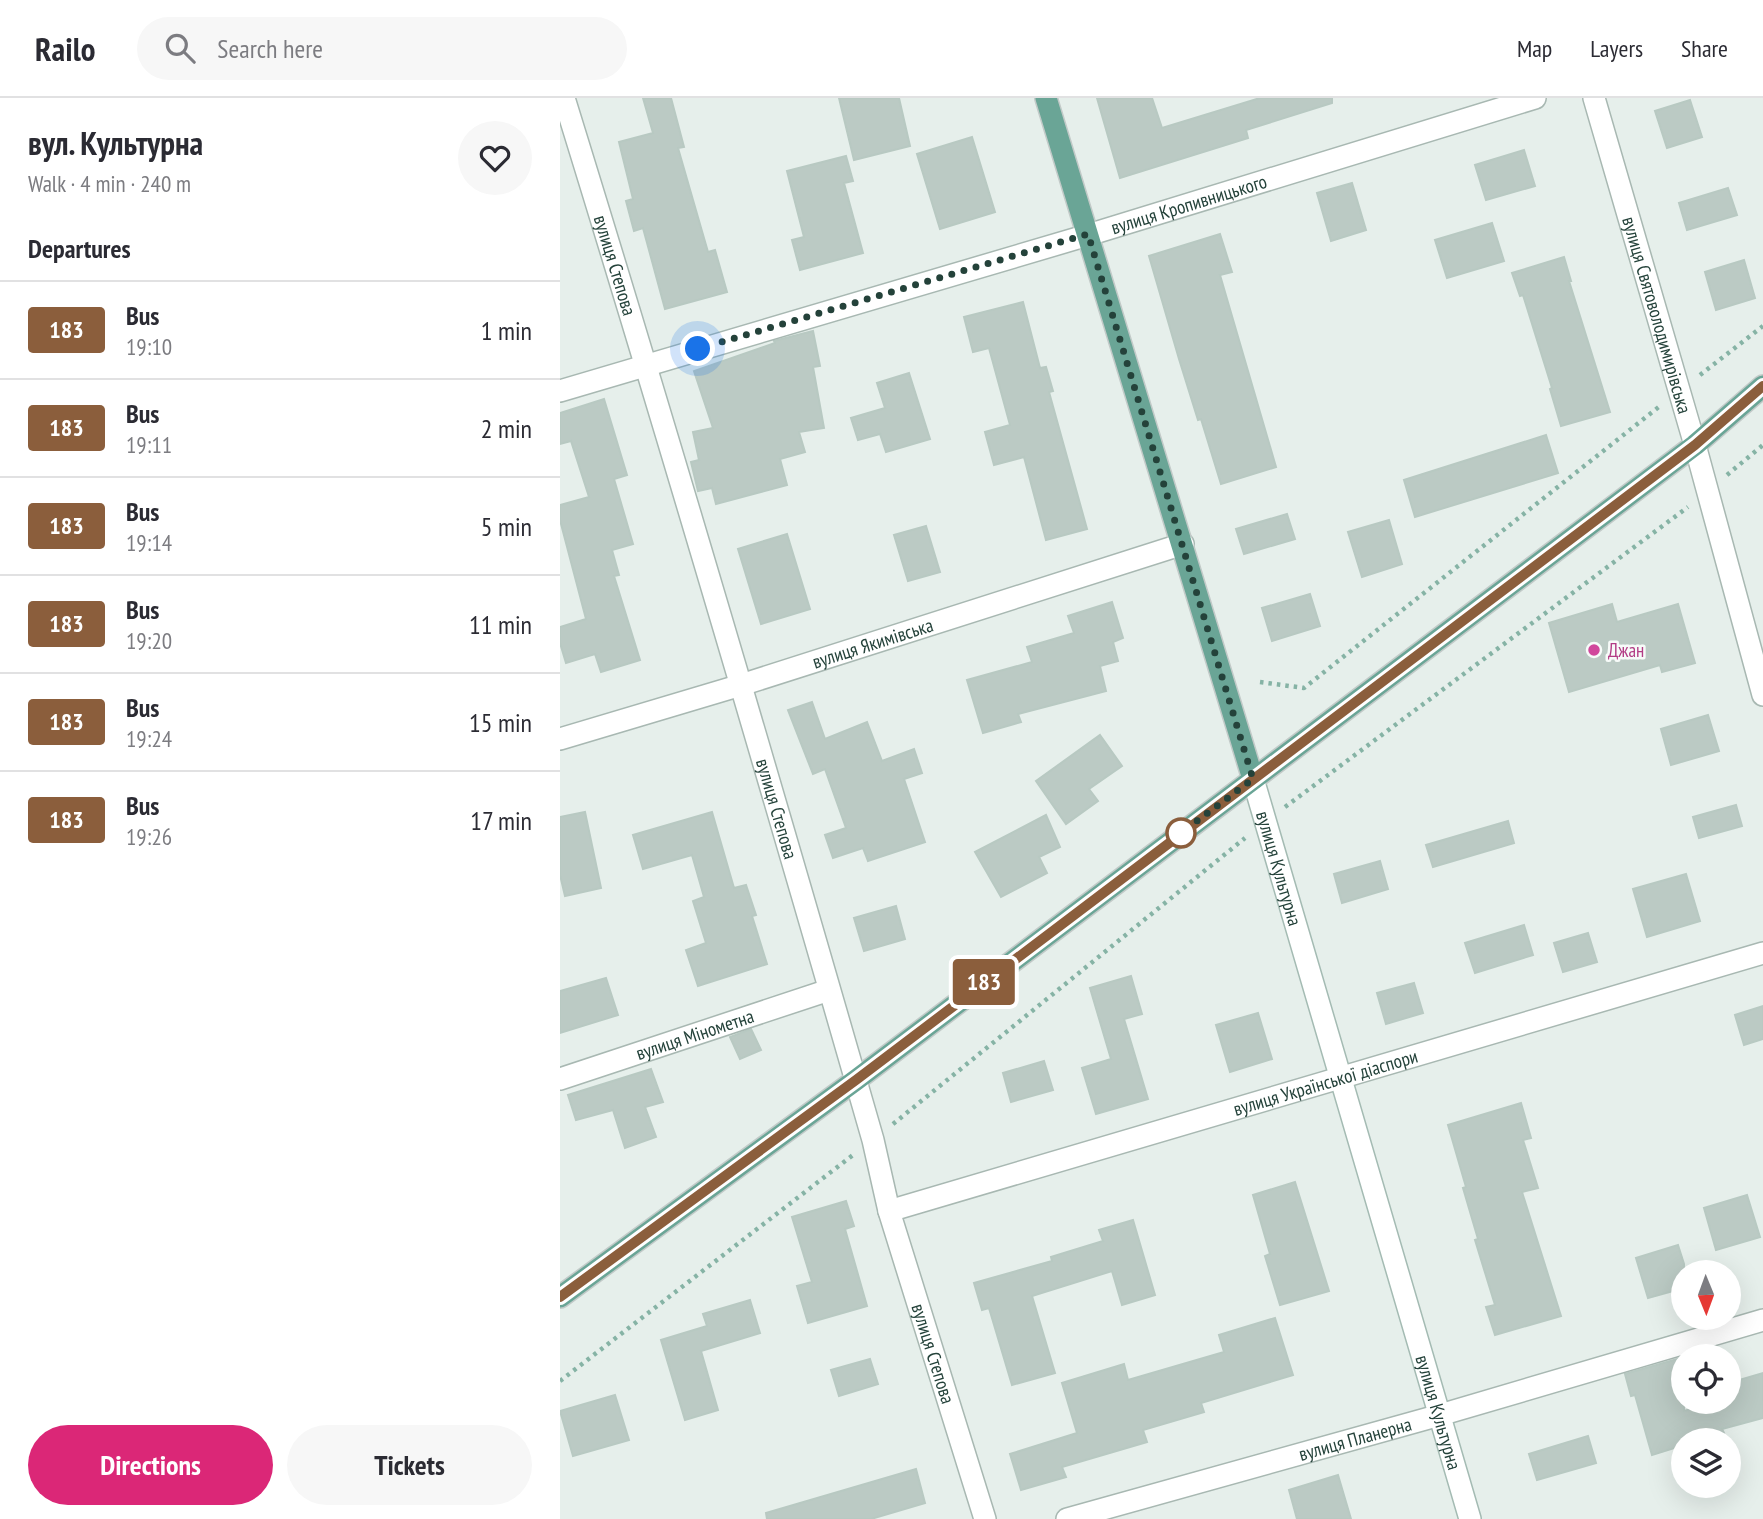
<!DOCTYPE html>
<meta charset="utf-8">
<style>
:root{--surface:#fff;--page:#f7f7f7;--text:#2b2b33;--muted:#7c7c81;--line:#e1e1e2;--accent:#db2777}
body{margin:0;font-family:"PT Sans Narrow",sans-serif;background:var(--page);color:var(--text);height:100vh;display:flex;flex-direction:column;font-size:26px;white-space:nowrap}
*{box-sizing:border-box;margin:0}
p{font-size:23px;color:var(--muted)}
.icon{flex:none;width:38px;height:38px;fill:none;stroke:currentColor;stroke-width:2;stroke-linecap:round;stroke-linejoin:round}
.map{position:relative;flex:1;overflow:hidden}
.drawer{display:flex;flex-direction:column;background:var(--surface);width:560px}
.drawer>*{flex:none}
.badge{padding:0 14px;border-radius:5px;font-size:24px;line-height:46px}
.needle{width:46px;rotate:179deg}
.tools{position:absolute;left:1111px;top:1162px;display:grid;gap:14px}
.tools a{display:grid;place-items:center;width:70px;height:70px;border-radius:50%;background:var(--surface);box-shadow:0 7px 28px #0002;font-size:35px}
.you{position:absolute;width:35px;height:35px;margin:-18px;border:5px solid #fff;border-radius:50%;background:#1a73e8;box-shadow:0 0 0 10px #1a73e833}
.map>.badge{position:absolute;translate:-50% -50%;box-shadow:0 0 0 4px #fff}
h2{padding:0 28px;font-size:26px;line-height:63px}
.round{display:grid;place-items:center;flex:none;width:74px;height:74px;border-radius:37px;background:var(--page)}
.headline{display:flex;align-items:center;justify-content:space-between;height:119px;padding:0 28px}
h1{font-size:33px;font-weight:700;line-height:52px}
.action{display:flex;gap:14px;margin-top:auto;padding:14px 28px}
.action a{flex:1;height:80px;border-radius:42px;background:var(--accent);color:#fff;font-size:28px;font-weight:700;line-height:80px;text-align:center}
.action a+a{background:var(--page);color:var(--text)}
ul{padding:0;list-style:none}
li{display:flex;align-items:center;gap:21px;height:98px;padding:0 28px;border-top:2px solid var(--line)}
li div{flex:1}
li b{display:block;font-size:26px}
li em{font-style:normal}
li .badge{min-width:77px;font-weight:700;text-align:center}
header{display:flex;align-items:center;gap:42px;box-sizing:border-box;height:98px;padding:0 35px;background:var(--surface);border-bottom:2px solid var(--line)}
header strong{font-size:33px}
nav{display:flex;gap:38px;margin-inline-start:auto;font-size:24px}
.search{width:490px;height:63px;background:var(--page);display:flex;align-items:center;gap:18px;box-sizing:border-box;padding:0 24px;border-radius:38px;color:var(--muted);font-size:26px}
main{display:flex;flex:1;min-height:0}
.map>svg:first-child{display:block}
</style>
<header>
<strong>Railo</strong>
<div class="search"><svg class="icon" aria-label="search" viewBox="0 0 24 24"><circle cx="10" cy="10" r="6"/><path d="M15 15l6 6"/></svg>Search here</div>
<nav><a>Map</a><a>Layers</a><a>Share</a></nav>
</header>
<main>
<section class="drawer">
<div class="headline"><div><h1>вул. Культурна</h1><p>Walk · 4 min · 240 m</p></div><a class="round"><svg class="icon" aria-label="heart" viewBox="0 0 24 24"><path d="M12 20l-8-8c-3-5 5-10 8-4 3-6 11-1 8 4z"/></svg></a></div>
<h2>Departures</h2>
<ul>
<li><span class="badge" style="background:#8b5e3c;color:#fff">183</span><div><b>Bus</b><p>19:10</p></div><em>1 min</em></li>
<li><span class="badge" style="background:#8b5e3c;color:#fff">183</span><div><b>Bus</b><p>19:11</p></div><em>2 min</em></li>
<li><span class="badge" style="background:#8b5e3c;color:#fff">183</span><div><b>Bus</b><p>19:14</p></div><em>5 min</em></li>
<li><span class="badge" style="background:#8b5e3c;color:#fff">183</span><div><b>Bus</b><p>19:20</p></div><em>11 min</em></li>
<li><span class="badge" style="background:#8b5e3c;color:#fff">183</span><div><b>Bus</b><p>19:24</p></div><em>15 min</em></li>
<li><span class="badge" style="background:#8b5e3c;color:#fff">183</span><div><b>Bus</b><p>19:26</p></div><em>17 min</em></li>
</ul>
<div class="action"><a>Directions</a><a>Tickets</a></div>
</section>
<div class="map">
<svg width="1203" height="1421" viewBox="0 0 1203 1421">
<rect width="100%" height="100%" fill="#e6efeb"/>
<!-- building -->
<g fill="#bbcac4" stroke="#b8c9c2" stroke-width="2">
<path d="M 83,0 L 111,0 L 124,49 L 118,50 L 148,154 L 155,152 L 167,194 L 105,211 L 83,130 L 74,133 L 66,103 L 73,101 L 59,44 L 93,35 Z"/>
<path d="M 279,0 L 339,0 L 350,48 L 294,62 Z"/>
<path d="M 537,0 L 592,0 L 602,30 L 700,0 L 772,0 L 772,5 L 686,32 L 688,40 L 560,80 Z"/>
<path d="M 1130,2 L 1142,39 L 1107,50 L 1095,13 Z"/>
<path d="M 412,39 L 435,114 L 380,131 L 357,56 Z"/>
<path d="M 964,52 L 975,88 L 926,102 L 915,67 Z"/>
<path d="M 286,58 L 293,83 L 284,85 L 303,155 L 240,172 L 232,142 L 244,139 L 227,73 Z"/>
<path d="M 792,85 L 806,132 L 771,143 L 757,95 Z"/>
<path d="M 1168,90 L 1177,117 L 1127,132 L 1119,105 Z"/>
<path d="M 932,125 L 944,163 L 887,180 L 875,142 Z"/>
<path d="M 660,136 L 672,174 L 660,177 L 716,369 L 661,386 L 641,321 L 638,322 L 619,261 L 589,158 Z"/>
<path d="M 1004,159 L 1011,183 L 1009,183 L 1050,314 L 1001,328 L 990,291 L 992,290 L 963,197 L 960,198 L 952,175 Z"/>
<path d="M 1184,162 L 1195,200 L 1156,212 L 1145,174 Z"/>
<path d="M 463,204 L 480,270 L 486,269 L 493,293 L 489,294 L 527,431 L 486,442 L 464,359 L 434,367 L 425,334 L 450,327 L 429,250 L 413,254 L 404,219 Z"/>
<path d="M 253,233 L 260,268 L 253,269 L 264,330 L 239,334 L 245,354 L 220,361 L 227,387 L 156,406 L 152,390 L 138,393 L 131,364 L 139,362 L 133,334 L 153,330 L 134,273 L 215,245 L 214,243 Z"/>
<path d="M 349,275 L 370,341 L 326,354 L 320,336 L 298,342 L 291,320 L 325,310 L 317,285 Z"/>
<path d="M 44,301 L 67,377 L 54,381 L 73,446 L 52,452 L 59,477 L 54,478 L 80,562 L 41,574 L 35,556 L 6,565 L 0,545 L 0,529 L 26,521 L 0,422 L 0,407 L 29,399 L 11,343 L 0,346 L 0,315 Z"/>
<path d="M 986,337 L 998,375 L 855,419 L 844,382 Z"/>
<path d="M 727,416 L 735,441 L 684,456 L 676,431 Z"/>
<path d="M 829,422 L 842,466 L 802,479 L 788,434 Z"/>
<path d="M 366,428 L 380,474 L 348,483 L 334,437 Z"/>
<path d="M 227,436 L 250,511 L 201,526 L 178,451 Z"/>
<path d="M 750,496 L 760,528 L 712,543 L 702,510 Z"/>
<path d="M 552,504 L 563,540 L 553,544 L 558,563 L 540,568 L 546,593 L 458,616 L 461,624 L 423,635 L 407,582 L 472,564 L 467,549 L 514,535 L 508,518 Z"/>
<path d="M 1052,506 L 1057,524 L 1118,506 L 1135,565 L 1102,574 L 1100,567 L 1009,594 L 989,525 Z"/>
<path d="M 252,604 L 265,641 L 307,624 L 322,663 L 354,651 L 362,675 L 344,681 L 365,744 L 308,763 L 303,750 L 273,760 L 265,737 L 286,730 L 265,671 L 253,676 L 228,612 Z"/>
<path d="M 1148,617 L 1159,653 L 1111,667 L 1101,631 Z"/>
<path d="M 540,637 L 562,668 L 529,691 L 538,703 L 506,726 L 476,683 Z"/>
<path d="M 1176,707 L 1182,728 L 1139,740 L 1133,719 Z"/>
<path d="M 25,714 L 41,790 L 5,798 L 0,777 L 0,719 Z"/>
<path d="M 152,714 L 174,790 L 186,787 L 196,817 L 192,818 L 207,866 L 138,888 L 126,852 L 146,845 L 133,803 L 144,799 L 132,757 L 83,771 L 73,737 Z"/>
<path d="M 486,717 L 500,749 L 479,759 L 487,775 L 441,799 L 415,754 Z"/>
<path d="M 948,723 L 954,745 L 873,769 L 866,747 Z"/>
<path d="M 820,763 L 828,791 L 782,805 L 774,776 Z"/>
<path d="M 1126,776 L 1140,823 L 1087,839 L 1073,791 Z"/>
<path d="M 336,808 L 345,841 L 304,853 L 294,820 Z"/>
<path d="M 964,827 L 973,857 L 915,875 L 905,845 Z"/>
<path d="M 1028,835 L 1037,864 L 1003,874 L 994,845 Z"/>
<path d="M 571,878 L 582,916 L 564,921 L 588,1001 L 536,1016 L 522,970 L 551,961 L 530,890 Z"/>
<path d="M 46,880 L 58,917 L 0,935 L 0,893 Z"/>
<path d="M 854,885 L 863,915 L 826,926 L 817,895 Z"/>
<path d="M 1203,908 L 1203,941 L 1184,947 L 1175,917 Z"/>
<path d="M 698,915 L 712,961 L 670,974 L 656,927 Z"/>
<path d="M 191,931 L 201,952 L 180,961 L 170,939 Z"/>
<path d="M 484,963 L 493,992 L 451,1004 L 443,975 Z"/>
<path d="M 91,971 L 103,1004 L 85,1009 L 96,1039 L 65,1050 L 53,1012 L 16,1022 L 8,997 Z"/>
<path d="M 961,1005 L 971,1040 L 963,1042 L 978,1090 L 962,1094 L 1001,1218 L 935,1237 L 926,1209 L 935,1207 L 915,1142 L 918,1141 L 903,1090 L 906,1089 L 888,1027 Z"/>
<path d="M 735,1084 L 769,1193 L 720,1207 L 705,1158 L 710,1156 L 693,1097 Z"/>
<path d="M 1187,1097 L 1200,1139 L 1156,1152 L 1144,1110 Z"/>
<path d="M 286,1103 L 294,1128 L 285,1131 L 307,1208 L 248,1225 L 237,1188 L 252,1184 L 232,1119 Z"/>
<path d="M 573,1122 L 595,1197 L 562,1207 L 552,1173 L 472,1198 L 495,1275 L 452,1287 L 429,1210 L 422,1212 L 414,1185 L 492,1163 L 491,1159 L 543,1143 L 539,1132 Z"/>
<path d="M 1118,1147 L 1124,1166 L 1124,1190 L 1088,1200 L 1076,1160 Z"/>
<path d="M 190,1202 L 200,1235 L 141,1253 L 158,1312 L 125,1322 L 101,1242 L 147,1228 L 143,1216 Z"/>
<path d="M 715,1220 L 733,1277 L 641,1305 L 644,1314 L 583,1332 L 587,1344 L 502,1369 L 506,1379 L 461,1392 L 450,1356 L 517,1335 L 502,1285 L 564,1266 L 568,1282 L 664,1254 L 659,1237 Z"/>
<path d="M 1124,1259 L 1124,1313 L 1154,1304 L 1169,1304 L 1169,1285 L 1203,1275 L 1203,1320 L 1162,1331 L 1164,1335 L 1141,1342 L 1124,1342 L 1124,1347 L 1092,1357 L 1075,1297 L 1071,1298 L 1065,1276 Z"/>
<path d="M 310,1261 L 318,1286 L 279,1298 L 271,1272 Z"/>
<path d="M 55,1297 L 69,1342 L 13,1358 L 0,1313 Z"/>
<path d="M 1028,1338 L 1036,1365 L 977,1382 L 969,1356 Z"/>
<path d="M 356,1371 L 365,1405 L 311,1421 L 207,1421 L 206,1415 Z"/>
<path d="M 778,1377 L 791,1421 L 737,1421 L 729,1392 Z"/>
</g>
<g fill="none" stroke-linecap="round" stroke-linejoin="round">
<!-- street casing -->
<g stroke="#a8b8b2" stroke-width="24">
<g id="street">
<path id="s1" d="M 4,0 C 111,346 213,694 313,1042 L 329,1113 L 425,1421"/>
<path id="s2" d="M 1034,0 L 1135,347 L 1203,597"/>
<path id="s3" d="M 0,293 L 528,137 L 975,0"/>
<path id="s4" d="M 0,641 L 181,587 L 623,446"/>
<path id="s5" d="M 0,981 L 269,892"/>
<path id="s6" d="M 329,1113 L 1203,855"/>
<path id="s7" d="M 507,1421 L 880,1317 L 1203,1222"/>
</g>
</g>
<!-- secondary casing -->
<g stroke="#a4bbb3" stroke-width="24">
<g id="secondary">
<path id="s8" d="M 693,681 L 910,1421"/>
</g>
</g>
<!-- primary casing -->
<g stroke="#c2cac8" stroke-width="24">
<g id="primary">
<path d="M 486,0 L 693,681"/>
<path d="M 0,1199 L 296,982 L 1135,347 L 1203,288"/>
</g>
</g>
<!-- path -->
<g stroke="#86b3a5" stroke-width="4.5" stroke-dasharray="3.5 5" stroke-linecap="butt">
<path d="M 1140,277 L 1203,228"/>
<path d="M 1167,377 L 1203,347"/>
<path d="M 700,584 L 744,590 L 1100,308"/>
<path d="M 725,709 L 1128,409"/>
<path d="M 333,1026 L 685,740"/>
<path d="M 0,1283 L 293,1057"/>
</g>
<!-- street -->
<use href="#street" stroke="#fff" stroke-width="21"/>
<!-- secondary -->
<use href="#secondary" stroke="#fff" stroke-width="21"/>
<!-- primary -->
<use href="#primary" stroke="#6aa596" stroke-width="21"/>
</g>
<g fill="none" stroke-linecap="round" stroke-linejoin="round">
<!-- line casing -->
<g stroke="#fff" stroke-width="16">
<path id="line" d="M 0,1199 L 296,982 L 1135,347 L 1203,288"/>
</g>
<!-- line -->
<use href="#line" stroke="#8b5e3c" stroke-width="10"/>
<!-- walk -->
<path stroke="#24423a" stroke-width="7" stroke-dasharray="0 12.6" d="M 138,251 L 528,136 L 693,681 L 621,735"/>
</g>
<!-- markers -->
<circle fill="#d1479c" stroke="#f7fbf9" stroke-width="2.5" cx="1034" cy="552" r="7"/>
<circle fill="#fff" stroke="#8b5e3c" stroke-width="3.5" cx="621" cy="735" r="14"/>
<g text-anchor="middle" stroke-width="5" stroke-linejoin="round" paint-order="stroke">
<!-- street labels -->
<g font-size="19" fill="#24423a" stroke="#f7fbf9">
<text dy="7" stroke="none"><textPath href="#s3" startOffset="656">вулиця Кропивницького</textPath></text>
<text dy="7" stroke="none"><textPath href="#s1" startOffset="175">вулиця Степова</textPath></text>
<text dy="7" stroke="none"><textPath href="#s2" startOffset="226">вулиця Святоволодимирівська</textPath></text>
<text dy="7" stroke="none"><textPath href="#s4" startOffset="327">вулиця Якимівська</textPath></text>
<text dy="7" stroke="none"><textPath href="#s1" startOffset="742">вулиця Степова</textPath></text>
<text dy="7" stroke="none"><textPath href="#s8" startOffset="93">вулиця Культурна</textPath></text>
<text dy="7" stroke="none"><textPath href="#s5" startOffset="142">вулиця Мінометна</textPath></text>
<text dy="7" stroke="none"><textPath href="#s6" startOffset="455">вулиця Української діаспори</textPath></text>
<text dy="7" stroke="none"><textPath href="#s1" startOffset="1309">вулиця Степова</textPath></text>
<text dy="7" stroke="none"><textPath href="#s8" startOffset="660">вулиця Культурна</textPath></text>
<text dy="7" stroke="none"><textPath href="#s7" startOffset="299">вулиця Планерна</textPath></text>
</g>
<!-- hotel labels -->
<g font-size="19" fill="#b23c85" stroke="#f7fbf9" text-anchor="start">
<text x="1048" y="559">Джан</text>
</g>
</g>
</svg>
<div class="tools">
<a><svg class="needle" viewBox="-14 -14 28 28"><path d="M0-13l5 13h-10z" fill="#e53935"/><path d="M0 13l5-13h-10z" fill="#7c7c81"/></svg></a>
<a><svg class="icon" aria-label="locate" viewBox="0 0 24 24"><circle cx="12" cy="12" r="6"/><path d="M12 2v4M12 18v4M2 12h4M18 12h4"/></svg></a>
<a><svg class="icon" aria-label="layers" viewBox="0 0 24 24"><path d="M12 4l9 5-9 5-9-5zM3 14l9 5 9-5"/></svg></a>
</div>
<div class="you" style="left:138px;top:251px"></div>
<b class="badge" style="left:424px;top:884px;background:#8b5e3c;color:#fff">183</b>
</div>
</main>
